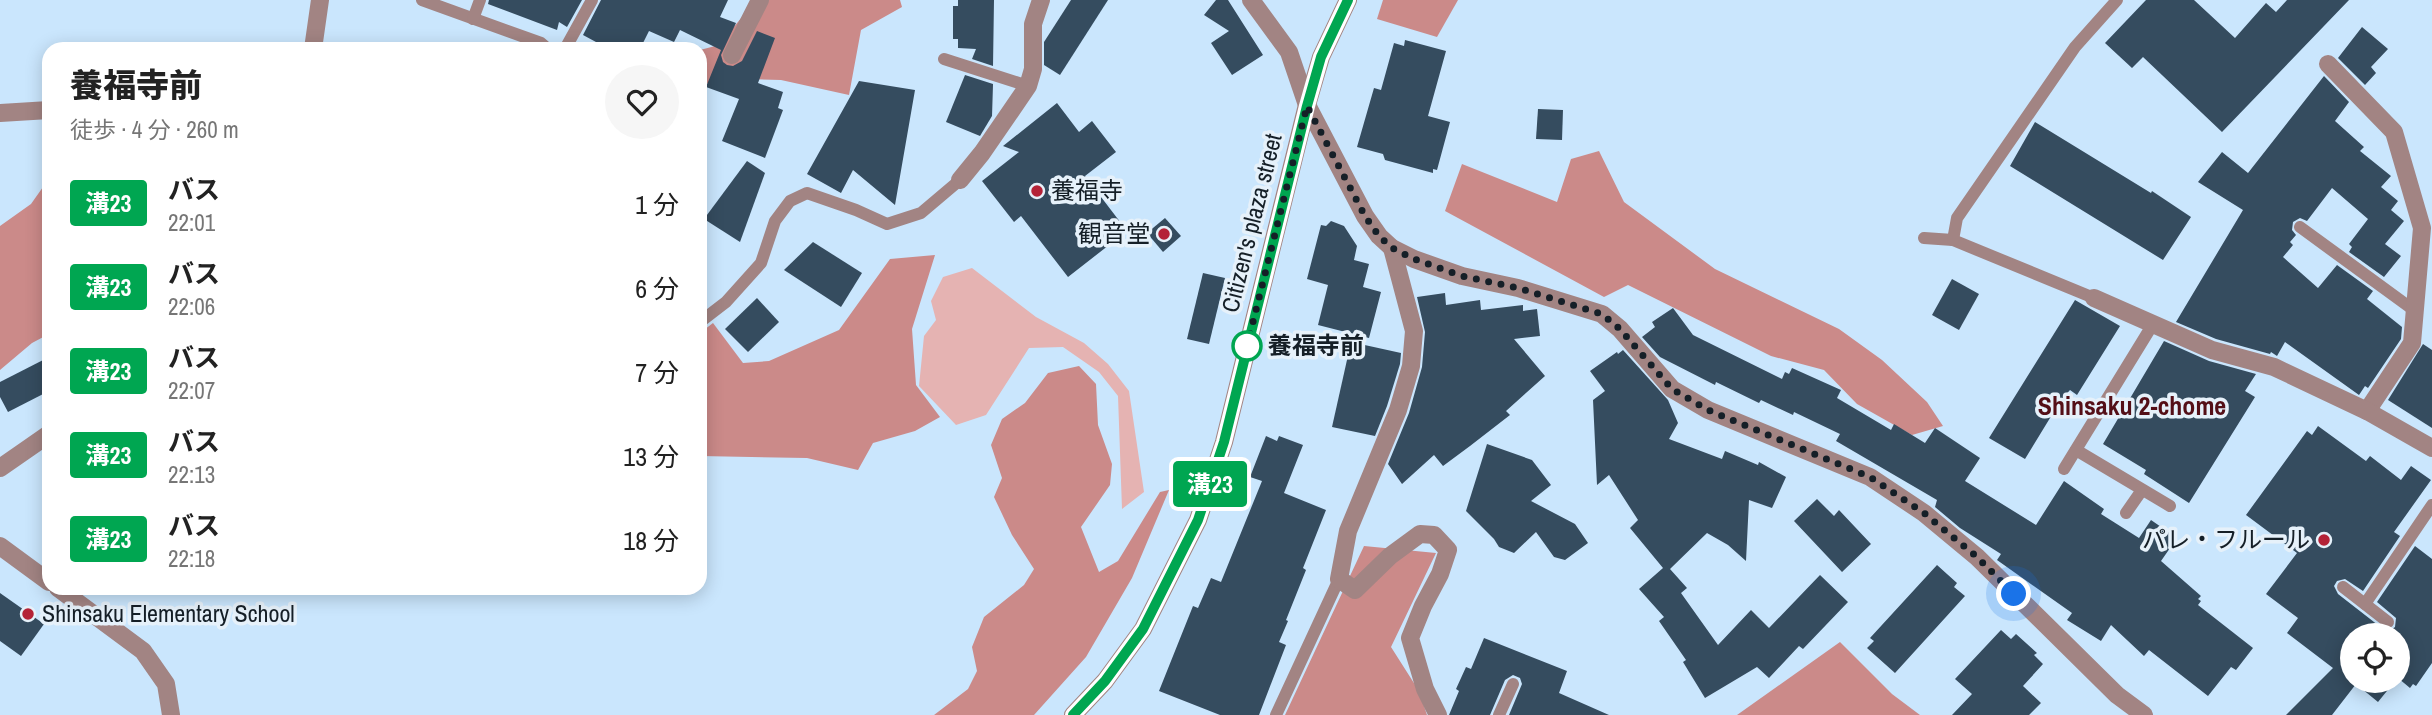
<!DOCTYPE html>
<html lang="ja">
<meta charset="utf-8">
<style>
:root{--surface:#fff;--page:#f6f6f6;--text:#222;--muted:#767676}
body{margin:0;font-family:"Archivo Narrow","Noto Sans JP",sans-serif;background:var(--page);color:var(--text);height:100vh;display:flex;flex-direction:column;font-size:26px;white-space:nowrap}
*{box-sizing:border-box;margin:0}
p{font-size:23px;color:var(--muted)}
.icon{flex:none;width:38px;height:38px;fill:none;stroke:currentColor;stroke-width:2;stroke-linecap:round;stroke-linejoin:round}
.map{position:relative;flex:1;overflow:hidden}
.sheet{position:absolute;left:42px;top:42px;width:665px;height:553px;display:flex;flex-direction:column;background:var(--surface);border-radius:21px;box-shadow:0 4px 18px #0003}
.sheet>*{flex:none}
.badge{padding:0 14px;border-radius:5px;font-size:24px;line-height:46px}
.controls{position:absolute;left:2340px;top:623px;display:grid;gap:14px}
.controls a{display:grid;place-items:center;width:70px;height:70px;border-radius:50%;background:var(--surface);box-shadow:0 4px 18px #0003;font-size:35px}
.you{position:absolute;width:35px;height:35px;margin:-18px;border:5px solid #fff;border-radius:50%;background:#1a73e8;box-shadow:0 0 0 10px #1a73e833}
.map>.badge{position:absolute;translate:-50% -50%;box-shadow:0 0 0 4px #fff}
.round{display:grid;place-items:center;flex:none;width:74px;height:74px;border-radius:37px;background:var(--page)}
.headline{display:flex;align-items:center;justify-content:space-between;height:119px;padding:0 28px}
h1{font-size:33px;font-weight:800;line-height:52px}
ul{padding:0;list-style:none}
li{display:flex;align-items:center;gap:21px;height:84px;padding:0 28px}
li div{flex:1}
li b{display:block;font-size:26px}
li em{font-style:normal}
li .badge{min-width:77px;font-weight:700;text-align:center}
.map>svg:first-child{display:block}
</style>
<div class="map">
<svg width="2432" height="715" viewBox="0 0 2432 715">
<rect width="100%" height="100%" fill="#cae6fd"/>
<!-- green -->
<path fill="#e5b3b2" d="M 972,268 L 1036,317 L 1084,343 L 1108,364 L 1129,391 L 1144,492 L 1122,509 L 1118,396 L 1099,372 L 1063,347 L 1029,348 L 986,415 L 956,425 L 919,386 L 924,336 L 936,320 L 931,301 L 943,277 Z"/>
<!-- forest -->
<g fill="#cb8a89">
<path d="M 756,0 L 900,0 L 902,7 L 861,30 L 849,95 L 781,80 L 713,78 L 700,91 L 700,50 L 719,45 Z"/>
<path d="M 1383,0 L 1458,0 L 1437,37 L 1377,19 Z"/>
<path d="M 1599,151 L 1624,202 L 1715,269 L 1839,329 L 1882,360 L 1927,402 L 1943,426 L 1912,435 L 1857,404 L 1824,370 L 1771,356 L 1628,285 L 1604,297 L 1445,211 L 1462,164 L 1557,202 L 1571,159 Z"/>
<path d="M 49,185 L 49,334 L 32,343 L 0,370 L 0,226 L 31,204 L 43,187 Z"/>
<path d="M 935,255 L 912,329 L 916,385 L 940,417 L 915,431 L 873,443 L 858,470 L 807,458 L 700,456 L 700,333 L 713,323 L 743,363 L 769,361 L 839,330 L 890,259 Z"/>
<path d="M 1079,366 L 1096,384 L 1098,425 L 1112,464 L 1110,485 L 1081,527 L 1099,572 L 1118,561 L 1160,492 L 1169,490 L 1132,578 L 1086,657 L 1034,715 L 934,715 L 968,689 L 977,671 L 972,647 L 984,617 L 1024,585 L 1034,569 L 1012,535 L 994,497 L 1002,478 L 991,445 L 1002,419 L 1025,403 L 1048,373 Z"/>
<path d="M 1364,546 L 1436,553 L 1391,647 L 1419,691 L 1427,715 L 1285,715 Z"/>
<path d="M 1840,642 L 1892,694 L 1920,715 L 1737,715 Z"/>
</g>
<!-- building -->
<g fill="#354c5f">
<path d="M 489,0 L 582,0 L 567,27 L 559,22 L 557,30 L 488,4 Z"/>
<path d="M 601,0 L 728,0 L 720,17 L 736,23 L 721,55 L 723,62 L 727,65 L 733,66 L 742,61 L 757,31 L 775,38 L 758,83 L 783,92 L 778,108 L 783,110 L 765,158 L 722,141 L 739,99 L 706,87 L 721,50 L 680,30 L 674,42 L 649,31 L 640,49 L 609,49 L 583,35 Z"/>
<path d="M 958,0 L 994,0 L 993,66 L 972,59 L 976,49 L 958,48 L 958,39 L 953,39 L 953,6 L 958,6 Z"/>
<path d="M 1071,0 L 1108,0 L 1060,75 L 1044,65 L 1044,42 Z"/>
<path d="M 1216,0 L 1228,0 L 1263,55 L 1232,75 L 1211,43 L 1229,31 L 1204,15 Z"/>
<path d="M 2146,0 L 2194,0 L 2235,38 L 2266,3 L 2276,12 L 2287,0 L 2349,0 L 2222,132 L 2143,57 L 2132,68 L 2105,43 Z"/>
<path d="M 2362,27 L 2388,49 L 2371,67 L 2376,73 L 2365,85 L 2338,58 Z"/>
<path d="M 1405,40 L 1446,51 L 1428,116 L 1450,122 L 1437,170 L 1433,169 L 1433,173 L 1385,160 L 1383,154 L 1357,147 L 1374,88 L 1381,90 L 1394,43 L 1404,46 Z"/>
<path d="M 965,75 L 993,84 L 992,116 L 980,136 L 946,122 Z"/>
<path d="M 2324,76 L 2349,102 L 2335,121 L 2364,147 L 2360,151 L 2391,176 L 2381,187 L 2398,201 L 2391,210 L 2404,221 L 2385,244 L 2401,256 L 2384,277 L 2349,252 L 2352,247 L 2349,244 L 2368,219 L 2332,188 L 2307,221 L 2300,218 L 2293,222 L 2292,230 L 2296,235 L 2290,242 L 2293,245 L 2283,257 L 2318,288 L 2337,265 L 2373,291 L 2367,299 L 2402,327 L 2401,339 L 2368,388 L 2365,386 L 2359,395 L 2285,342 L 2277,356 L 2271,352 L 2270,354 L 2216,339 L 2176,322 L 2243,210 L 2198,182 L 2222,152 L 2248,173 Z"/>
<path d="M 859,81 L 915,90 L 895,205 L 853,170 L 841,193 L 807,174 Z"/>
<path d="M 1057,103 L 1079,132 L 1092,121 L 1116,152 L 1085,176 L 1127,231 L 1068,277 L 1021,216 L 1014,222 L 982,181 L 1019,152 L 1003,146 Z"/>
<path d="M 1538,109 L 1563,110 L 1562,140 L 1536,139 Z"/>
<path d="M 2035,122 L 2151,193 L 2152,191 L 2191,217 L 2163,260 L 2010,166 Z"/>
<path d="M 747,161 L 765,173 L 740,242 L 704,219 Z"/>
<path d="M 1165,218 L 1181,236 L 1163,252 L 1147,233 Z"/>
<path d="M 1331,221 L 1344,226 L 1357,246 L 1354,260 L 1369,264 L 1363,287 L 1381,292 L 1369,338 L 1318,325 L 1328,285 L 1307,279 L 1321,225 L 1326,226 Z"/>
<path d="M 813,242 L 862,273 L 841,307 L 784,270 Z"/>
<path d="M 1203,273 L 1225,278 L 1209,344 L 1187,339 Z"/>
<path d="M 1952,279 L 1979,294 L 1959,330 L 1932,315 Z"/>
<path d="M 1445,293 L 1446,305 L 1480,300 L 1481,310 L 1523,305 L 1523,311 L 1537,309 L 1540,336 L 1514,339 L 1545,376 L 1506,411 L 1510,415 L 1470,446 L 1443,466 L 1434,455 L 1402,484 L 1388,464 L 1409,413 L 1422,367 L 1425,332 L 1417,297 Z"/>
<path d="M 757,298 L 779,322 L 748,352 L 725,329 Z"/>
<path d="M 2075,300 L 2120,326 L 2077,395 L 2070,390 L 2061,400 L 2025,459 L 1989,438 Z"/>
<path d="M 1673,308 L 1693,335 L 1782,379 L 1785,372 L 1789,374 L 1792,368 L 1841,390 L 1837,398 L 1891,430 L 1894,424 L 1925,443 L 1935,428 L 1980,458 L 1965,481 L 2036,525 L 2064,481 L 2104,509 L 2101,514 L 2139,538 L 2151,520 L 2177,538 L 2161,561 L 2201,596 L 2198,599 L 2201,601 L 2198,605 L 2253,648 L 2236,670 L 2231,667 L 2208,696 L 2149,650 L 2144,656 L 2111,625 L 2101,641 L 2067,620 L 2072,613 L 1997,560 L 2001,554 L 1960,528 L 1935,507 L 1937,500 L 1836,441 L 1840,434 L 1794,412 L 1793,415 L 1761,400 L 1759,403 L 1716,382 L 1715,385 L 1660,357 L 1642,337 L 1655,327 L 1652,322 Z"/>
<path d="M 2164,341 L 2209,361 L 2256,374 L 2245,391 L 2255,397 L 2189,503 L 2144,474 L 2146,470 L 2103,444 Z"/>
<path d="M 1351,342 L 1401,353 L 1400,364 L 1387,406 L 1375,436 L 1332,427 Z"/>
<path d="M 2423,344 L 2432,350 L 2432,428 L 2388,400 Z"/>
<path d="M 1623,350 L 1668,400 L 1678,423 L 1669,439 L 1722,459 L 1725,451 L 1758,465 L 1759,462 L 1786,477 L 1772,508 L 1749,500 L 1746,561 L 1728,545 L 1707,533 L 1670,569 L 1687,588 L 1681,593 L 1718,645 L 1751,610 L 1769,628 L 1820,575 L 1848,602 L 1803,649 L 1799,646 L 1769,678 L 1757,667 L 1705,698 L 1683,662 L 1686,660 L 1659,621 L 1664,617 L 1639,589 L 1663,568 L 1630,528 L 1638,520 L 1609,475 L 1597,485 L 1593,400 L 1605,391 L 1590,371 L 1617,352 L 1618,354 Z"/>
<path d="M 49,357 L 49,391 L 8,412 L 0,397 L 0,382 Z"/>
<path d="M 2318,426 L 2366,461 L 2370,456 L 2401,480 L 2411,466 L 2431,480 L 2394,532 L 2400,536 L 2363,591 L 2345,579 L 2337,581 L 2334,586 L 2338,594 L 2383,629 L 2391,630 L 2395,627 L 2396,618 L 2377,602 L 2415,546 L 2432,559 L 2432,663 L 2416,686 L 2413,684 L 2410,688 L 2398,678 L 2398,635 L 2352,635 L 2352,681 L 2395,681 L 2378,702 L 2356,684 L 2332,715 L 2286,715 L 2333,668 L 2287,633 L 2298,618 L 2266,594 L 2297,553 L 2246,515 L 2307,431 L 2312,435 Z"/>
<path d="M 1266,436 L 1277,441 L 1279,436 L 1303,445 L 1284,493 L 1326,510 L 1303,568 L 1306,570 L 1286,620 L 1288,621 L 1279,642 L 1286,645 L 1259,715 L 1220,715 L 1159,691 L 1193,606 L 1198,608 L 1211,578 L 1221,582 L 1262,481 L 1250,477 Z"/>
<path d="M 1487,444 L 1532,460 L 1551,485 L 1531,501 L 1575,524 L 1588,543 L 1565,560 L 1554,557 L 1536,532 L 1514,553 L 1499,547 L 1494,539 L 1466,511 Z"/>
<path d="M 1817,499 L 1834,516 L 1839,510 L 1871,544 L 1842,572 L 1794,521 Z"/>
<path d="M 1937,565 L 1957,583 L 1954,587 L 1965,596 L 1895,673 L 1867,648 L 1874,641 L 1870,638 Z"/>
<path d="M 0,593 L 44,624 L 21,656 L 0,641 Z"/>
<path d="M 2001,630 L 2011,639 L 2016,634 L 2037,653 L 2034,655 L 2043,664 L 2023,686 L 2041,703 L 2029,715 L 1952,715 L 1972,694 L 1955,679 Z"/>
<path d="M 1484,638 L 1567,671 L 1559,693 L 1609,715 L 1509,715 L 1522,684 L 1520,678 L 1513,675 L 1505,680 L 1490,715 L 1449,715 L 1459,691 L 1456,689 L 1466,667 L 1471,669 Z"/>
</g>
<g fill="none" stroke-linecap="round" stroke-linejoin="round">
<!-- service -->
<g stroke="#a28483" stroke-width="12">
<path d="M 422,0 L 541,43 L 548,49"/>
<path d="M 473,19 L 480,0"/>
<path d="M 565,49 L 592,0"/>
<path d="M 944,59 L 1028,86"/>
<path d="M 2300,227 L 2415,311"/>
<path d="M 1924,238 L 1953,240 L 2094,298"/>
<path d="M 1953,240 L 1957,218 L 2075,47 L 2117,0"/>
<path d="M 700,322 L 726,302 L 761,263 L 775,221 L 790,201 L 807,193 L 856,210 L 887,224 L 921,213 L 960,180"/>
<path d="M 2076,450 L 2170,506"/>
<path d="M 2064,469 L 2153,324"/>
<path d="M 2126,513 L 2142,490"/>
<path d="M 2343,587 L 2388,622"/>
<path d="M 2365,604 L 2432,505"/>
<path d="M 1276,715 L 1339,579"/>
<path d="M 1499,715 L 1513,684"/>
</g>
<!-- minor -->
<g stroke="#a28483" stroke-width="18">
<path d="M 1251,0 L 1289,52 L 1307,105"/>
<path d="M 313,49 L 320,0"/>
<path d="M 732,55 L 760,0"/>
<path d="M 2328,64 L 2394,132 L 2422,228 L 2412,343 L 2367,411"/>
<path d="M 0,113 L 49,110"/>
<path d="M 960,180 L 982,153 L 1028,86 L 1033,69 L 1033,24 L 1041,0"/>
<path d="M 1392,248 L 1414,331 L 1411,366 L 1398,410 L 1348,531 L 1339,579 L 1355,590 L 1390,556 L 1420,534 L 1434,535 L 1448,550 L 1440,574 L 1423,606 L 1410,638 L 1425,689 L 1438,715"/>
<path d="M 2094,298 L 2212,350 L 2274,367 L 2367,411 L 2432,448"/>
<path d="M 0,468 L 49,434"/>
<path d="M 0,546 L 49,582"/>
<path d="M 58,588 L 143,651 L 166,684 L 171,715"/>
</g>
<!-- tertiary -->
<g stroke="#a28483" stroke-width="18">
<path d="M 1307,105 L 1365,216 L 1379,236 L 1392,248 L 1414,259 L 1462,276 L 1518,288 L 1602,314 L 1620,329 L 1672,389 L 1708,410 L 1870,477 L 1924,513 L 1977,557 L 2117,695 L 2144,715"/>
<path d="M 1073,715 L 1105,681 L 1143,629 L 1198,520 L 1224,442 L 1307,105 L 1321,57 L 1348,0"/>
</g>
</g>
<g fill="none" stroke-linecap="round" stroke-linejoin="round">
<!-- line casing -->
<g stroke="#fff" stroke-width="16">
<path id="line" d="M 1073,715 L 1105,681 L 1143,629 L 1198,520 L 1224,442 L 1307,106 L 1321,57 L 1348,0"/>
</g>
<!-- line -->
<use href="#line" stroke="#00a651" stroke-width="10"/>
<!-- walk -->
<path stroke="#151f27" stroke-width="7" stroke-dasharray="0 12.6" d="M 1247,346 L 1307,106 L 1365,216 L 1379,236 L 1392,248 L 1414,259 L 1462,276 L 1518,288 L 1602,314 L 1620,329 L 1672,389 L 1708,410 L 1870,477 L 1924,513 L 1977,557 L 2014,594"/>
</g>
<!-- markers -->
<g fill="#b42237" stroke="#e6f1fa" stroke-width="2.5">
<circle cx="1037" cy="191" r="7"/>
<circle cx="1164" cy="234" r="7"/>
<circle cx="2324" cy="540" r="7"/>
<circle cx="28" cy="614" r="7"/>
</g>
<circle fill="#fff" stroke="#00a651" stroke-width="3.5" cx="1247" cy="346" r="14"/>
<g text-anchor="middle" stroke-width="7" stroke-linejoin="round" paint-order="stroke">
<!-- poi labels -->
<g font-size="24" fill="#151f27" stroke="#e6f1fa" text-anchor="start">
<text x="1051" y="199">養福寺</text>
<text x="1150" y="242" text-anchor="end">観音堂</text>
<text x="2310" y="548" text-anchor="end">パレ・フルール</text>
<text x="42" y="622">Shinsaku Elementary School</text>
</g>
<!-- street labels -->
<g font-size="24" fill="#151f27" stroke="#e6f1fa">
<text transform="translate(1252 223) rotate(-76)" y="8">Citizen's plaza street</text>
</g>
<!-- stop labels -->
<g font-size="24" font-weight="bold" fill="#151f27" stroke="#e6f1fa" text-anchor="start">
<text x="1268" y="354">養福寺前</text>
</g>
<!-- neighbourhood labels -->
<g font-size="26" font-weight="bold" fill="#540f17" stroke="#e6f1fa">
<text x="2132" y="415">Shinsaku 2-chome</text>
</g>
</g>
</svg>
<div class="controls">
<a><svg class="icon" aria-label="locate" viewBox="0 0 24 24"><circle cx="12" cy="12" r="6"/><path d="M12 2v4M12 18v4M2 12h4M18 12h4"/></svg></a>
</div>
<div class="you" style="left:2014px;top:594px"></div>
<b class="badge" style="left:1210px;top:484px;background:#00a651;color:#fff">溝23</b>
<section class="sheet">
<div class="headline"><div><h1>養福寺前</h1><p>徒歩 · 4 分 · 260 m</p></div><a class="round"><svg class="icon" aria-label="heart" viewBox="0 0 24 24"><path d="M12 20l-8-8c-3-5 5-10 8-4 3-6 11-1 8 4z"/></svg></a></div>
<ul>
<li><span class="badge" style="background:#00a651;color:#fff">溝23</span><div><b>バス</b><p>22:01</p></div><em>1 分</em></li>
<li><span class="badge" style="background:#00a651;color:#fff">溝23</span><div><b>バス</b><p>22:06</p></div><em>6 分</em></li>
<li><span class="badge" style="background:#00a651;color:#fff">溝23</span><div><b>バス</b><p>22:07</p></div><em>7 分</em></li>
<li><span class="badge" style="background:#00a651;color:#fff">溝23</span><div><b>バス</b><p>22:13</p></div><em>13 分</em></li>
<li><span class="badge" style="background:#00a651;color:#fff">溝23</span><div><b>バス</b><p>22:18</p></div><em>18 分</em></li>
</ul>
</section>
</div>
